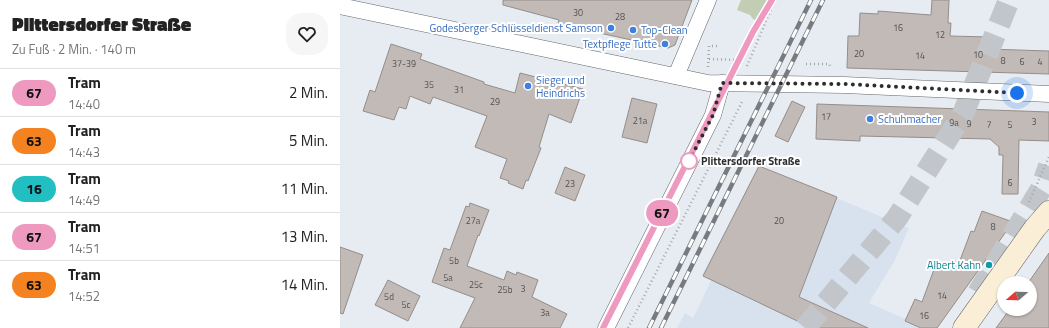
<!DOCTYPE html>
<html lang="de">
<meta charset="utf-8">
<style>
:root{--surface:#fff;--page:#f6f6f6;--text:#222;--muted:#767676;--line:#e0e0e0}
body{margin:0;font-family:"Titillium Web",sans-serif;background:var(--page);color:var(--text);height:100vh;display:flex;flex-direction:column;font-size:15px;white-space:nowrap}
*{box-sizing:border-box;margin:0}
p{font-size:13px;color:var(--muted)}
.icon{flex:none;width:22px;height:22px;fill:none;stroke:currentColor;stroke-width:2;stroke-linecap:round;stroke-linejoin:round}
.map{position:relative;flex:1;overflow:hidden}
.side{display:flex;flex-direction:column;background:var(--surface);width:340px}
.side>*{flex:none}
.badge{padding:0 8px;border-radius:13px;font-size:14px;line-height:26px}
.needle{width:26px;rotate:251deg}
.buttons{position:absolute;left:657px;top:276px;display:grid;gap:8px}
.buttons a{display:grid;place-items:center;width:40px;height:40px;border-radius:50%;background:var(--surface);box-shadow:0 1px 3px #0004;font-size:20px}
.you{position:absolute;width:20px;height:20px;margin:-10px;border:3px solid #fff;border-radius:50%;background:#1a73e8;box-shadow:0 0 0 6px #1a73e833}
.map>.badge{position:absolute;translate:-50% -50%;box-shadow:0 0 0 2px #fff}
.round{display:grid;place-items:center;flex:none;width:42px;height:42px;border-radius:16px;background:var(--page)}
.overview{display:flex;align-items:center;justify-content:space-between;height:68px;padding:0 12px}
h1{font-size:19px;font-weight:800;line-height:30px}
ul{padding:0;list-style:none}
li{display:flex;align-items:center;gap:12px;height:48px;padding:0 12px;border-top:1px solid var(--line)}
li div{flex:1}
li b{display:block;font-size:15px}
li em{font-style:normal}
li .badge{min-width:44px;font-weight:700;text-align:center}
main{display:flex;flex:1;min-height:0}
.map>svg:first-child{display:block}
</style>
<main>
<section class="side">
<div class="overview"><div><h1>Plittersdorfer Straße</h1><p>Zu Fuß · 2 Min. · 140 m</p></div><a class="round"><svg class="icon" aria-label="heart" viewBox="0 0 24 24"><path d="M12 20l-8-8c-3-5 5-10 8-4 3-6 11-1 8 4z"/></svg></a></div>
<ul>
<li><span class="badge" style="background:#ee99bf;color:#111">67</span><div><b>Tram</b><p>14:40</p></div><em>2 Min.</em></li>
<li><span class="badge" style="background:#f58220;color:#111">63</span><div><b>Tram</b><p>14:43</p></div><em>5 Min.</em></li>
<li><span class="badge" style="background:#21bfc1;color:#111">16</span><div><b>Tram</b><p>14:49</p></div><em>11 Min.</em></li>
<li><span class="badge" style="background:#ee99bf;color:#111">67</span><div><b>Tram</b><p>14:51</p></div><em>13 Min.</em></li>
<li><span class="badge" style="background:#f58220;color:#111">63</span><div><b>Tram</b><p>14:52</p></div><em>14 Min.</em></li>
</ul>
</section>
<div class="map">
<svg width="709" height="328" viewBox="0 0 709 328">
<rect width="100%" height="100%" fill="#e7ecf2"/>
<!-- built -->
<path fill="#d8e2ee" d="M 419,166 L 569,228 L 555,260 L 529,303 L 586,328 L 337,328 L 345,313 L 353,318 L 372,279 L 362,275 Z"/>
<!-- green -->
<path fill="#c2ceb4" d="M 401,0 L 430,0 L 419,22 L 413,19 L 410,15 L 397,10 Z"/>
<!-- building -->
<g fill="#c1bab6" stroke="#948e8a">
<path d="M 163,0 L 352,0 L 335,45 L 328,48 L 232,27 L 218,23 L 219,20 L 163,5 Z"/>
<path d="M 592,0 L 609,0 L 608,23 L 611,23 L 610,36 L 649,37 L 648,49 L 709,51 L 709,74 L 507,68 L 508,36 L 519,36 L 520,13 L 538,14 L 538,11 L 591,15 Z"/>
<path d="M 51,44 L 82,54 L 80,59 L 144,82 L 144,84 L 175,93 L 180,73 L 243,89 L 231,123 L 209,114 L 199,147 L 201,148 L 188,181 L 186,180 L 183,189 L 168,183 L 169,181 L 160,178 L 167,159 L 135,147 L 147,116 L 93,97 L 90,104 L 70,96 L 66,109 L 59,107 L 54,120 L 23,111 L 30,90 L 35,92 Z"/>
<path d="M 292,98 L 317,104 L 307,143 L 282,137 Z"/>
<path d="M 452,101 L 465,107 L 448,142 L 435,136 Z"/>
<path d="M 477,104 L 709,112 L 709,141 L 679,140 L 678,194 L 662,194 L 663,155 L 659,155 L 659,147 L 650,139 L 520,136 L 520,141 L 476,139 Z"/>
<path d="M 419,166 L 497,197 L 459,297 L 528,328 L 472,328 L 363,276 Z"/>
<path d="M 225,167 L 245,175 L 235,201 L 215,193 Z"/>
<path d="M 130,203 L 149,210 L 139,236 L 138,235 L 127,266 L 164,280 L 167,271 L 176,275 L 177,272 L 198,280 L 192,297 L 227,314 L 220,328 L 120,328 L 135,298 L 92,282 L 104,248 L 110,250 L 126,206 L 129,207 Z"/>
<path d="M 642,211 L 673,222 L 597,328 L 581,328 L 565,321 L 575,299 L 582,302 L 596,264 L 608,269 L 613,260 L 619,263 L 631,231 L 634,232 Z"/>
<path d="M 0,247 L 23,255 L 3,314 L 0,313 Z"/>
<path d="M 709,253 L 709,328 L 656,328 L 670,309 L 690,309 L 690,283 L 688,283 Z"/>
<path d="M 48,280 L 80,296 L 68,321 L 35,305 Z"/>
</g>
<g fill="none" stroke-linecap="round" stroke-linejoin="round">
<!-- primary-tunnel -->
<g stroke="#c2c6cb" stroke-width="22" stroke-dasharray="22 11" stroke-linecap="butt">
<path d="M 638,293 L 701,189 L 709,166"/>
<path d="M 465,328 L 557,218 L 623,114 L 669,0"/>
</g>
<!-- minor casing -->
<g stroke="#63676c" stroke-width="17">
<g id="minor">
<path d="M 0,6 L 368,83 L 504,85 L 709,94"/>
<path d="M 336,76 L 368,0"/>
<path d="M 266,328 L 373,115 L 382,83"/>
</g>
</g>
<!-- secondary casing -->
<g stroke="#63676c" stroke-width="23">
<path id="secondary" d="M 624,328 L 695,228 L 709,212"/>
</g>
<!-- path -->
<g stroke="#a4a8ac" stroke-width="2.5" stroke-dasharray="1 3" stroke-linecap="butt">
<path d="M 369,59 L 397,60"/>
<path d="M 466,64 L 489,64 L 491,68"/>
<path d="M 407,66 L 435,0"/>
<path d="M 368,67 L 369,46 L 379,46"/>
<path d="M 689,202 L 709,157"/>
<path d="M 288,328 L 403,100"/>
</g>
<!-- minor -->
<use href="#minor" stroke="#fff" stroke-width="16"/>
<!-- secondary -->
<use href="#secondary" stroke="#fbeed6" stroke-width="22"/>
<!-- rail casing -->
<g stroke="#777a7e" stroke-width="4.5">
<g id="rail">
<path d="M 309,328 L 471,0"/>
<path d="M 321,328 L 483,0"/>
</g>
</g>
<!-- rail -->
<use href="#rail" stroke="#fff" stroke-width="3" stroke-dasharray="9" stroke-linecap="butt"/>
</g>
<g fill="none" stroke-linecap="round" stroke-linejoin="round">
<!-- line casing -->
<g stroke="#fff" stroke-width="9">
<path id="line" d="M 263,328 L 413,32 L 432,0"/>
</g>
<!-- line -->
<use href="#line" stroke="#ee99bf" stroke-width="6"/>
<!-- walk -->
<path stroke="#2c2e30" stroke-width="4" stroke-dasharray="0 7.2" d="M 349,161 L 373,115 L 382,83 L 504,84 L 677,93"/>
</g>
<!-- markers -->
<g fill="#3f7fe0" stroke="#fff" stroke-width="1.5">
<circle cx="271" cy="28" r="4"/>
<circle cx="293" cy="30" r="4"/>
<circle cx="325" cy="44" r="4"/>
<circle cx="188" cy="86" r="4"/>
<circle cx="530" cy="119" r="4"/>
</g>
<circle fill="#fff" stroke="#ee99bf" stroke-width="2" cx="349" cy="161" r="8"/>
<circle fill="#0f9aa8" stroke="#fff" stroke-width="1.5" cx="649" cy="265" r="4"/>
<g text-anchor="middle" stroke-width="4" stroke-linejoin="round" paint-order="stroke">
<!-- number labels -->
<g font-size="9" fill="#515152">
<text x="238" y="16">30</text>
<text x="280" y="20">28</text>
<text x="558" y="31">16</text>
<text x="600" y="38">12</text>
<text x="519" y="57">20</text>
<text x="638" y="58">10</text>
<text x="580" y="59">14</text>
<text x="663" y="64">8</text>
<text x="682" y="65">6</text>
<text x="700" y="65">4</text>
<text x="64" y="67">37-39</text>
<text x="89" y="88">35</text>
<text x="119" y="93">31</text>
<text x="155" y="105">29</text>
<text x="486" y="120">17</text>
<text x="300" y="124">21a</text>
<text x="694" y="125">3</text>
<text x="614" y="126">9a</text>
<text x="629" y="127">9</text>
<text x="649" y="128">7</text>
<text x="670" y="128">5</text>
<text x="670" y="186">6</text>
<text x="230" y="187">23</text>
<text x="133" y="224">27a</text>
<text x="439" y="224">20</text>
<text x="653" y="230">8</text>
<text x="114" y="264">5b</text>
<text x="108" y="281">5a</text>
<text x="136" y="288">25c</text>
<text x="183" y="292">3</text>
<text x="165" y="293">25b</text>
<text x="602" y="299">14</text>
<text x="49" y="300">5d</text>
<text x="66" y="308">5c</text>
<text x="205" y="316">3a</text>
<text x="584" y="319">16</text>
</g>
<!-- shop labels -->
<g font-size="11" fill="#366cbe" stroke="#fff" text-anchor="start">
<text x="263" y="32" text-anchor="end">Godesberger Schlüsseldienst Samson</text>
<text x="301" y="34">Top-Clean</text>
<text x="317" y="48" text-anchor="end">Textpflege Tutte</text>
<text x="196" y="84">Sieger und<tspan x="196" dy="13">Heindrichs</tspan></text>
<text x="538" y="123">Schuhmacher</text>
</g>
<!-- stop labels -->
<g font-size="11" font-weight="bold" fill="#2c2e30" stroke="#fff" text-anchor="start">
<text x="361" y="165">Plittersdorfer Straße</text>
</g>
<!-- culture labels -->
<g font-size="11" fill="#0d838f" stroke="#fff" text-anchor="end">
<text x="641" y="269">Albert Kahn</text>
</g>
</g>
</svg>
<div class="buttons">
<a><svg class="needle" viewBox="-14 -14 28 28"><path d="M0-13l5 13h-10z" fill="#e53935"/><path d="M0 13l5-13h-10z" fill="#767676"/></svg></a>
</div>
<div class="you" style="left:677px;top:93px"></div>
<b class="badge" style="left:322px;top:213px;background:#ee99bf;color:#111">67</b>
</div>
</main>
